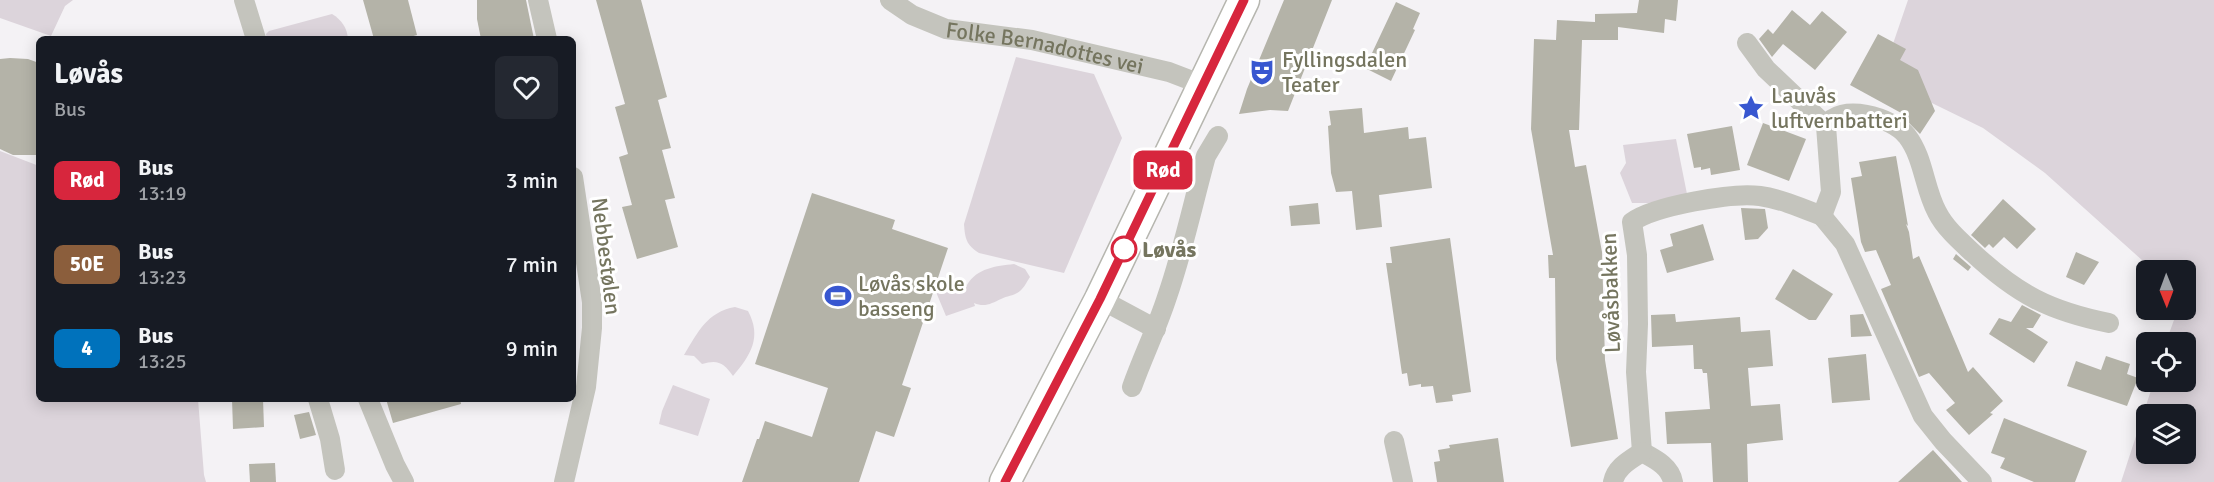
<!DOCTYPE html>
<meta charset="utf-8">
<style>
:root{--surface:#171b24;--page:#242831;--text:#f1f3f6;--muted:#9ea1a6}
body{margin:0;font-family:Signika,sans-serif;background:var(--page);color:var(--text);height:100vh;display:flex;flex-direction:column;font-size:22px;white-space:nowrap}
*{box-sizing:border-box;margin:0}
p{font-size:20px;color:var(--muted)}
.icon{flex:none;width:33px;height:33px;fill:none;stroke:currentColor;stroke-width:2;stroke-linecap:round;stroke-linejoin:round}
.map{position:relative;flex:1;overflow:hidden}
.drawer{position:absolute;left:36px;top:36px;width:540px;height:366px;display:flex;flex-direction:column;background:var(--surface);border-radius:9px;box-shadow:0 3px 15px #0003}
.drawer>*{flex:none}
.badge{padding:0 12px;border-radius:9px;font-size:21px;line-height:39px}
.needle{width:39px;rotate:179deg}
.controls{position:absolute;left:2136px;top:260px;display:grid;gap:12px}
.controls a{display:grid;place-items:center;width:60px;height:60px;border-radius:9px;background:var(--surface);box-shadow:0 3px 15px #0003;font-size:30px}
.map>.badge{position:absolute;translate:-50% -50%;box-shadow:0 0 0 3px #fff}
.round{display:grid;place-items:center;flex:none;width:63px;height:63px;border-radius:9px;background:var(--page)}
.summary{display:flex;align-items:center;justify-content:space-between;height:102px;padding:0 18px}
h1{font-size:28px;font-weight:800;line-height:45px}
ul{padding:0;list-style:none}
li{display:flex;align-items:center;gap:18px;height:84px;padding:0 18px}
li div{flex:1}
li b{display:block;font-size:22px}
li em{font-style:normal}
li .badge{min-width:66px;font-weight:700;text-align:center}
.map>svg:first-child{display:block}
</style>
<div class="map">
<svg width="2214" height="482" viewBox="0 0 2214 482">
<rect width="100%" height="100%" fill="#f4f2f5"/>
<!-- green -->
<g fill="#dcd4db" fill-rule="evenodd">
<path d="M 0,0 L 73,0 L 65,6 L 51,36 L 0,18 Z"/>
<path d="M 1908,0 L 2214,0 L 2214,482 L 2121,482 L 2154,381 L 2186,381 L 2186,342 L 2166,342 L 2178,309 L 2186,309 L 2186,270 L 2153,270 L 2045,173 L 1983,128 L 1895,85 L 1884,70 ZM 2146,414 L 2186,414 L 2186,453 L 2146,453 Z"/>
<path d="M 332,14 C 342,20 347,28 348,39 L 267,39 L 266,34 L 269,31 Z"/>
<path d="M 1016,57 L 1094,74 L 1122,138 L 1064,273 L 979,253 C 966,245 965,238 964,224 Z"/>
<path d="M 1676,139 L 1688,199 L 1648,203 L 1632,203 L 1620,173 L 1626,163 L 1623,145 Z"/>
<path d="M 0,151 L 39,166 L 39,399 L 198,399 L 204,475 L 206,482 L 0,482 Z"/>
<path d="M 1014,264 L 1025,269 L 1030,277 C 1027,281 1025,286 1022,289 C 1016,296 1009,295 1001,299 C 992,303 985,308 974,303 L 975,306 L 946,316 L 936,292 L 965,281 L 967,285 C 977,268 996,266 1014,264 Z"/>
<path d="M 735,307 L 748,311 C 762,337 751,355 733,376 C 724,363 718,359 702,364 L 694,356 L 684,355 C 698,332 707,312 735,307 Z"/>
<path d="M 673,385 L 710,399 L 698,436 L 659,424 L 662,411 Z"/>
</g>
<!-- building -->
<g fill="#b4b3a8">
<path d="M 363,0 L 408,0 L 417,35 L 403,39 L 374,39 Z"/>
<path d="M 477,0 L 526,0 L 534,39 L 481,39 L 477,19 Z"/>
<path d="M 596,0 L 641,0 L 667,97 L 658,100 L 671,148 L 662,150 L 675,198 L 665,200 L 678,247 L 637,259 L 622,207 L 632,205 L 619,157 L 628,154 L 615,107 L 625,104 Z"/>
<path d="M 1284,0 L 1332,0 L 1288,111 L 1270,110 L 1239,114 L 1247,89 Z"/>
<path d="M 1639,0 L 1678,0 L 1676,21 L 1665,19 L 1664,33 L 1618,27 L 1618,40 L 1582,40 L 1579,130 L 1569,130 L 1575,167 L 1586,165 L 1602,252 L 1605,360 L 1618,439 L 1571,447 L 1556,359 L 1555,278 L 1549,278 L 1548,255 L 1553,255 L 1531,129 L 1534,39 L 1556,40 L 1557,20 L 1595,22 L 1595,14 L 1637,13 Z"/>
<path d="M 1396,2 L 1420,13 L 1413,29 L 1415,30 L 1391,81 L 1365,68 Z"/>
<path d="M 1792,10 L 1810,25 L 1822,11 L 1847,32 L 1815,70 L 1783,44 L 1772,57 L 1759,39 L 1768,29 L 1773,34 Z"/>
<path d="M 1878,34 L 1906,49 L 1900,60 L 1918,70 L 1935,111 L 1920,134 L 1902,116 L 1903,114 L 1850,85 Z"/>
<path d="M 10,58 L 28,59 L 39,63 L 39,155 L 13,155 L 0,149 L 0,59 Z"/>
<path d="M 1362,108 L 1364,133 L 1408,127 L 1409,139 L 1426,137 L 1432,188 L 1379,195 L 1382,227 L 1356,230 L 1352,191 L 1336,192 L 1331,173 L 1328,126 L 1331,125 L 1329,111 Z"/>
<path d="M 1763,123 L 1806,139 L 1789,181 L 1747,165 Z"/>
<path d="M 1732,126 L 1740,170 L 1711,175 L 1710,168 L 1701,170 L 1701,167 L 1694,168 L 1687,134 Z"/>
<path d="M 1896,156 L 1908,226 L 1906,224 L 1909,232 L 1913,259 L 1919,256 L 1968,372 L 1973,367 L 2003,401 L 1990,413 L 1993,414 L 1969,435 L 1946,410 L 1955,403 L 1929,373 L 1919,377 L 1881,289 L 1891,285 L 1876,250 L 1865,252 L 1861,242 L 1851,178 L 1862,176 L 1859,162 Z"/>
<path d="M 812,193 L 895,220 L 892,229 L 948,248 L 902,385 L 911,388 L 894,437 L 876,431 L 859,482 L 742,482 L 757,439 L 759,439 L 765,421 L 812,437 L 828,388 L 755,364 Z"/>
<path d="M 2003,199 L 2036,229 L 2017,249 L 2004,237 L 1993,248 L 1989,244 L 1985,248 L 1971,235 Z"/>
<path d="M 1318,203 L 1320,224 L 1291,226 L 1289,206 Z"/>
<path d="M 1741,208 L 1765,209 L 1768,228 L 1758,239 L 1745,240 Z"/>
<path d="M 1703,224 L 1714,260 L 1667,273 L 1660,250 L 1673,246 L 1670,234 Z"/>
<path d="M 1450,238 L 1471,392 L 1452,395 L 1453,401 L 1436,403 L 1433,386 L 1421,387 L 1421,384 L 1409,386 L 1407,373 L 1402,374 L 1386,263 L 1392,263 L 1390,247 Z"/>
<path d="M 2076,252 L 2099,262 L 2084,285 L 2066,277 Z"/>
<path d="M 1956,254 L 1971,267 L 1968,271 L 1953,259 Z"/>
<path d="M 1793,269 L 1833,294 L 1816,320 L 1809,320 L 1775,299 Z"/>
<path d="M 2022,305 L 2041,315 L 2033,328 L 2026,328 L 2048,342 L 2034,363 L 1989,334 L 1999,318 L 2011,322 Z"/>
<path d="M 1675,314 L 1676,322 L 1740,317 L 1741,332 L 1770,330 L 1773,366 L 1748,368 L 1751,406 L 1780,404 L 1783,440 L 1747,444 L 1748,482 L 1713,482 L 1711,443 L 1667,444 L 1665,412 L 1710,409 L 1707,373 L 1703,373 L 1702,369 L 1694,369 L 1693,345 L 1652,347 L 1651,315 Z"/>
<path d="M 1863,314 L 1872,336 L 1851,337 L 1850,315 Z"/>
<path d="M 1866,354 L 1870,400 L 1832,403 L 1828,358 Z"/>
<path d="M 2106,356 L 2130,364 L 2127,374 L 2138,378 L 2127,406 L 2067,386 L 2076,361 L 2101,370 Z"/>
<path d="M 232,399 L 263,399 L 264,427 L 233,429 Z"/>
<path d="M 386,399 L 460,399 L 461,404 L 393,423 Z"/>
<path d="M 309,412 L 316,435 L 300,439 L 294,415 Z"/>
<path d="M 2004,418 L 2087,451 L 2075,482 L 2034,482 L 2000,468 L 2005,458 L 1991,453 Z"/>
<path d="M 1498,438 L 1504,482 L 1437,482 L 1434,462 L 1440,461 L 1438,450 L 1450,448 L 1449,445 Z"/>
<path d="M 1933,450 L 1962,482 L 1898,482 Z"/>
<path d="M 275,463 L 276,482 L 250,482 L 249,464 Z"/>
</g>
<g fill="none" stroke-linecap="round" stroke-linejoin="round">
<!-- primary casing -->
<g stroke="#b6b6af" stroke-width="33">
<path id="primary" d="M 1005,482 L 1100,299 L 1244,0"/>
</g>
<!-- minor -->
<g stroke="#c4c4bd" stroke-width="20">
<path d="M 244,0 L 256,39"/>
<path d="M 538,0 L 547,39"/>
<path id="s1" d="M 890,0 L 912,15 L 946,29 L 1032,40 L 1169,72 L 1203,85"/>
<path d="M 1747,43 L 1766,69 L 1826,126"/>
<path d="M 1822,216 L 1845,244 L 1923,416 L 1943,441 L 1982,482"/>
<path d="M 1100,299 L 1156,329"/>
<path d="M 1132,387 C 1143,356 1157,328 1167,297 C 1183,251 1193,203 1206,156 L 1218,136"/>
<path d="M 318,399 L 330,439 L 335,470"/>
<path d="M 368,399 L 395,465 L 404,482"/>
<path d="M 1394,441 L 1403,482"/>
<path d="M 1642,452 L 1636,372 L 1638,324 L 1637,255 L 1632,222 C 1654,206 1733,192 1760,196 C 1781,199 1802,208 1822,216 L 1831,192 L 1826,126 C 1839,102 1893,117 1907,136 C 1924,158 1924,188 1937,212 C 1945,228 1960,241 1973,253 C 2017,294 2049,311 2109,323"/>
<path d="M 1642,452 C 1655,459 1670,466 1673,482"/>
<path d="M 564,482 L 586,387 L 592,328 L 592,302 L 573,177"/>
<path d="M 1613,482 C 1616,467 1630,460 1642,452"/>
</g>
<!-- primary -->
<use href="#primary" stroke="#fff" stroke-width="30"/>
</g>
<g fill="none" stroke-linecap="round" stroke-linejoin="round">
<!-- line casing -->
<g stroke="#fff" stroke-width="14">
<path id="line" d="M 1005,482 L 1100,299 L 1244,0"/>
</g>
<!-- line -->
<use href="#line" stroke="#d7263d" stroke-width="9"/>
</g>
<!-- icons -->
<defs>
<g id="theatre-bare" transform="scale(2.07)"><path d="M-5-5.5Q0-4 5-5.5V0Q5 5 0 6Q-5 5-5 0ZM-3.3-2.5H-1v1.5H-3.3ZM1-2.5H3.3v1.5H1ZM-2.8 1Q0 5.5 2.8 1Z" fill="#3857d0" stroke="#fff" stroke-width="2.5" paint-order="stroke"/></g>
<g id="sight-bare" transform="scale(2.07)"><path d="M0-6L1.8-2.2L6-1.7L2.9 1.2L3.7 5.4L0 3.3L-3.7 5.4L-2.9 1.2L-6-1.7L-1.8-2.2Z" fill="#3857d0" stroke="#fff" stroke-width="2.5" paint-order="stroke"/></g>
<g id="stadium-bare" transform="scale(2.07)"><path d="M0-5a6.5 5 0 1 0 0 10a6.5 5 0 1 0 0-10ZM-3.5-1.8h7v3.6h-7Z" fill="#3857d0" stroke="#fff" stroke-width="2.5" paint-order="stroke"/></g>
</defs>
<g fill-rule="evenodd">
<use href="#theatre-bare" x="1262" y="72"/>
<use href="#sight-bare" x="1751" y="108"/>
<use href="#stadium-bare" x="838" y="296"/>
</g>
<!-- markers -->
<circle fill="#fff" stroke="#d7263d" stroke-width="3" cx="1124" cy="249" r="12"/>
<g text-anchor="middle" stroke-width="6" stroke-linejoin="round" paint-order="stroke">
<!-- street labels -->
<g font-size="22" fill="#75755f" stroke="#fff">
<text dy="8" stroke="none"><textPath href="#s1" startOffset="164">Folke Bernadottes vei</textPath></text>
<text transform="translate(607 256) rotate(83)" y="8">Nebbestølen</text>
<text transform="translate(1610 293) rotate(-92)" y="8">Løvåsbakken</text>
</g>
<!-- poi labels -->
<g font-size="22" fill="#75755f" stroke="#fff" text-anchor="start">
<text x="1282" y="67">Fyllingsdalen<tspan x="1282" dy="25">Teater</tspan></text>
<text x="1771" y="103">Lauvås<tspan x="1771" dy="25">luftvernbatteri</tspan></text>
<text x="858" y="291">Løvås skole<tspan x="858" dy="25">basseng</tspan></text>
</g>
<!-- stop labels -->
<g font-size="22" font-weight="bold" fill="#75755f" stroke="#fff" text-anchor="start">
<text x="1142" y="257">Løvås</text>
</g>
</g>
</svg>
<div class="controls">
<a><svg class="needle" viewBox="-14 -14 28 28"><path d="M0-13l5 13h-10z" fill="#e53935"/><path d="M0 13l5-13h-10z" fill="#9ea1a6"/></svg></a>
<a><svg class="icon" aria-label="locate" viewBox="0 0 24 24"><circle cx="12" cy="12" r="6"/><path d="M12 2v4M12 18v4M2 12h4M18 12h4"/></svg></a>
<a><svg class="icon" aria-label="layers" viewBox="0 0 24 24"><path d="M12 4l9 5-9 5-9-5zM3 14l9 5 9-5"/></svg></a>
</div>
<b class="badge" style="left:1163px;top:170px;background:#d7263d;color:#fff">Rød</b>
<section class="drawer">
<div class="summary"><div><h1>Løvås</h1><p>Bus</p></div><a class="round"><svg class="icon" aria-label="heart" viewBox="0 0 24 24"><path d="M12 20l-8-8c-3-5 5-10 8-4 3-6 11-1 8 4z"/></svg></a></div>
<ul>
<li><span class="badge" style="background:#d7263d;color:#fff">Rød</span><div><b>Bus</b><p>13:19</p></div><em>3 min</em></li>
<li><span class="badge" style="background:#8b5e3c;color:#fff">50E</span><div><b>Bus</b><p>13:23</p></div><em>7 min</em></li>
<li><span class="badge" style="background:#0072bc;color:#fff">4</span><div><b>Bus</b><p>13:25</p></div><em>9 min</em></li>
</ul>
</section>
</div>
